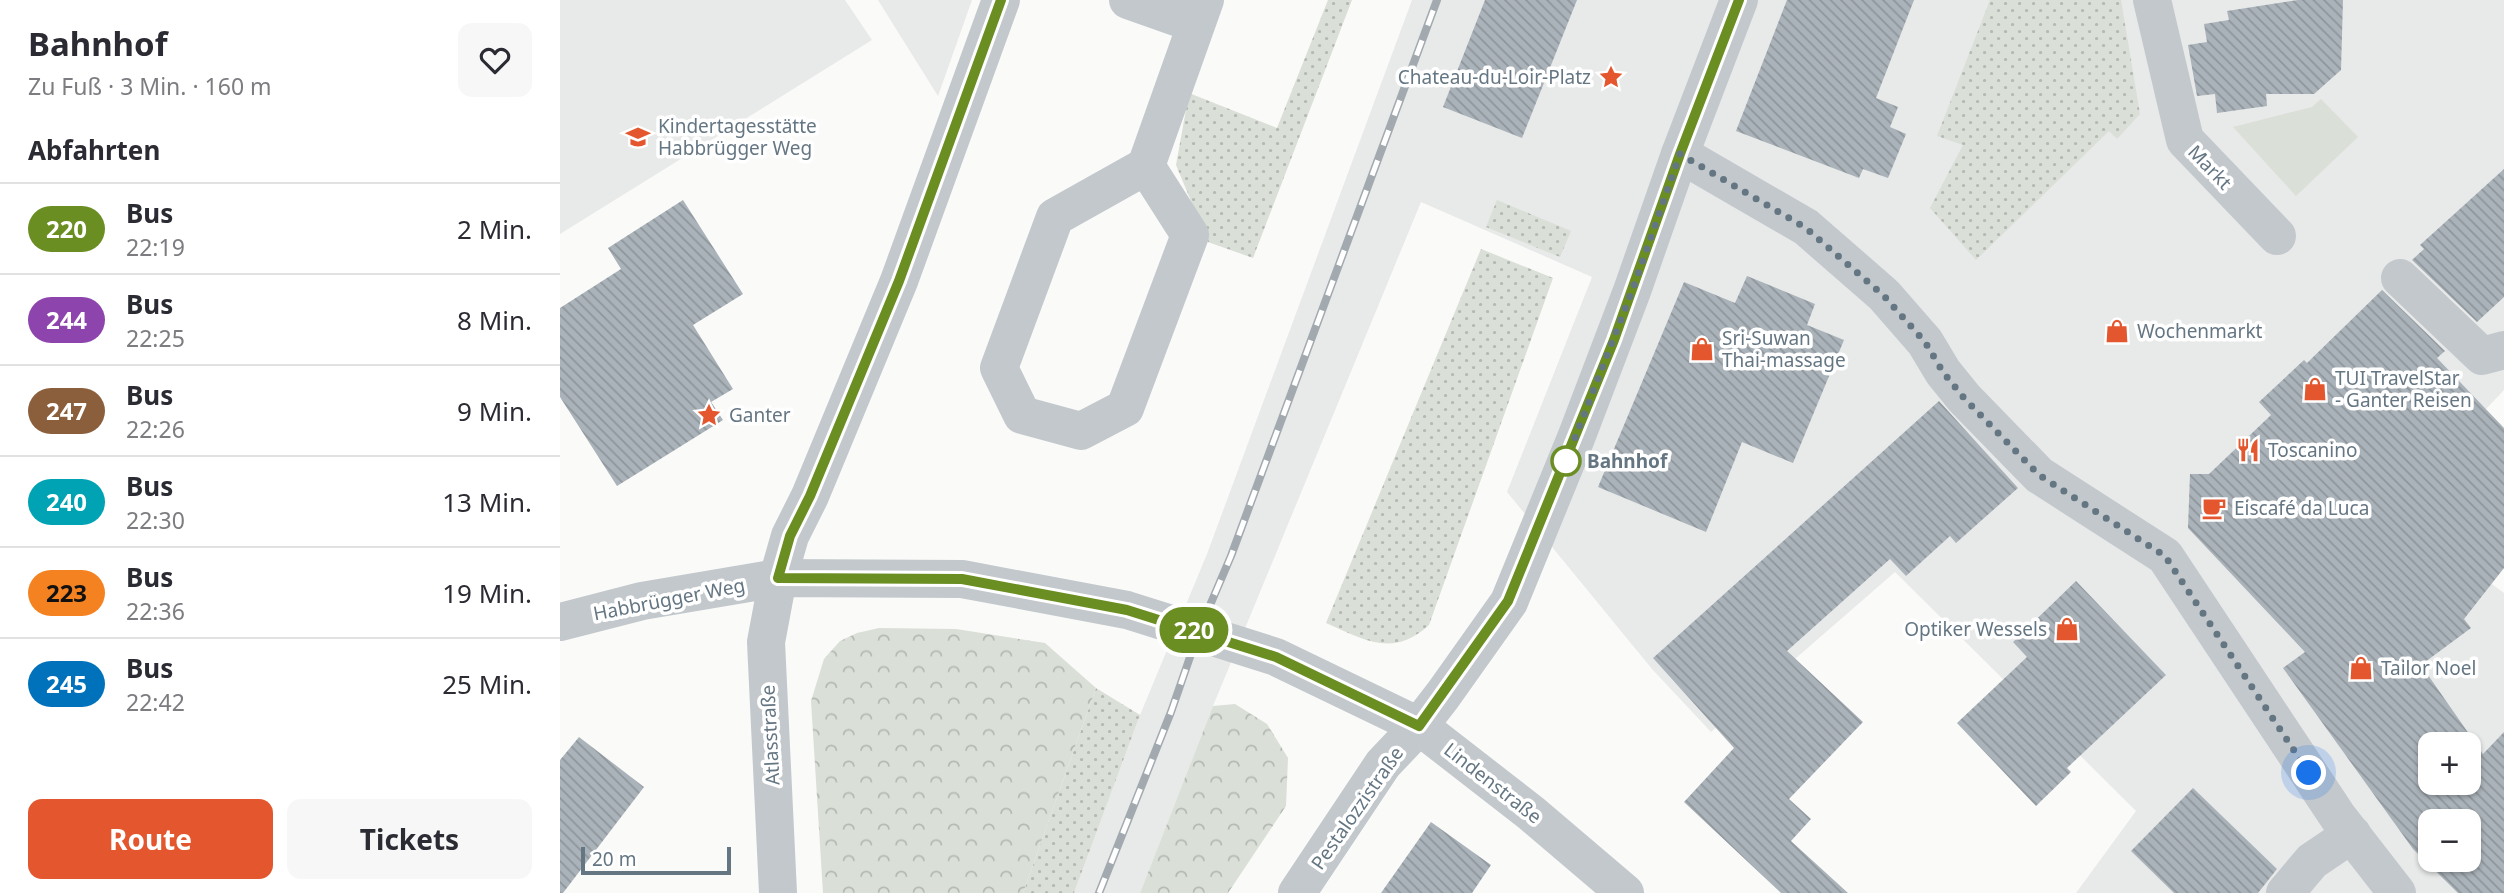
<!DOCTYPE html>
<html lang="de">
<meta charset="utf-8">
<style>
:root{--surface:#fff;--page:#f7f7f7;--text:#2b2b33;--muted:#7c7c81;--line:#e1e1e2;--accent:#e4572e}
body{margin:0;font-family:"Noto Sans",sans-serif;background:var(--page);color:var(--text);height:100vh;display:flex;flex-direction:column;font-size:26px;white-space:nowrap}
*{box-sizing:border-box;margin:0}
p{font-size:23px;color:var(--muted)}
.icon{flex:none;width:38px;height:38px;fill:none;stroke:currentColor;stroke-width:2;stroke-linecap:round;stroke-linejoin:round}
.map{position:relative;flex:1;overflow:hidden}
.sheet{display:flex;flex-direction:column;background:var(--surface);width:560px}
.sheet>*{flex:none}
.badge{padding:0 14px;border-radius:23px;font-size:24px;line-height:46px}
.buttons{position:absolute;left:1858px;top:732px;display:grid;gap:14px}
.buttons a{display:grid;place-items:center;width:63px;height:63px;border-radius:14px;background:var(--surface);box-shadow:0 2px 5px #0004;font-size:35px}
.scale{position:absolute;left:21px;bottom:18px;width:150px;box-sizing:border-box;padding-left:7px;border:4px solid #657683;border-top:0;font-size:19px;line-height:24px;white-space:nowrap;color:#657683;-webkit-text-stroke:5px #fff;paint-order:stroke}
.you{position:absolute;width:35px;height:35px;margin:-18px;border:5px solid #fff;border-radius:50%;background:#1a73e8;box-shadow:0 0 0 10px #1a73e833}
.map>.badge{position:absolute;translate:-50% -50%;box-shadow:0 0 0 4px #fff}
h2{padding:0 28px;font-size:26px;line-height:63px}
.round{display:grid;place-items:center;flex:none;width:74px;height:74px;border-radius:14px;background:var(--page)}
.summary{display:flex;align-items:center;justify-content:space-between;height:119px;padding:0 28px}
h1{font-size:33px;font-weight:700;line-height:52px}
.button{display:flex;gap:14px;margin-top:auto;padding:14px 28px}
.button a{flex:1;height:80px;border-radius:14px;background:var(--accent);color:#fff;font-size:28px;font-weight:700;line-height:80px;text-align:center}
.button a+a{background:var(--page);color:var(--text)}
ul{padding:0;list-style:none}
li{display:flex;align-items:center;gap:21px;height:91px;padding:0 28px;border-top:2px solid var(--line)}
li div{flex:1}
li b{display:block;font-size:26px}
li em{font-style:normal}
li .badge{min-width:77px;font-weight:700;text-align:center}
main{display:flex;flex:1;min-height:0}
.map>svg:first-child{display:block}
</style>
<main>
<section class="sheet">
<div class="summary"><div><h1>Bahnhof</h1><p>Zu Fuß · 3 Min. · 160 m</p></div><a class="round"><svg class="icon" aria-label="heart" viewBox="0 0 24 24"><path d="M12 20l-8-8c-3-5 5-10 8-4 3-6 11-1 8 4z"/></svg></a></div>
<h2>Abfahrten</h2>
<ul>
<li><span class="badge" style="background:#6b8e23;color:#fff">220</span><div><b>Bus</b><p>22:19</p></div><em>2 Min.</em></li>
<li><span class="badge" style="background:#8e44ad;color:#fff">244</span><div><b>Bus</b><p>22:25</p></div><em>8 Min.</em></li>
<li><span class="badge" style="background:#8b5e3c;color:#fff">247</span><div><b>Bus</b><p>22:26</p></div><em>9 Min.</em></li>
<li><span class="badge" style="background:#00a3b4;color:#fff">240</span><div><b>Bus</b><p>22:30</p></div><em>13 Min.</em></li>
<li><span class="badge" style="background:#f58220;color:#111">223</span><div><b>Bus</b><p>22:36</p></div><em>19 Min.</em></li>
<li><span class="badge" style="background:#0072bc;color:#fff">245</span><div><b>Bus</b><p>22:42</p></div><em>25 Min.</em></li>
</ul>
<div class="button"><a>Route</a><a>Tickets</a></div>
</section>
<div class="map">
<svg width="1944" height="893" viewBox="0 0 1944 893">
<defs>
<pattern id="grass-dots" width="8" height="8" patternUnits="userSpaceOnUse" patternTransform="scale(1.75)"><rect width="8" height="8" fill="#dadfd7"/><path d="M2 2h.1M6 6h.1" fill="none" stroke="#b4b9b4" stroke-width="1.8" stroke-linecap="round"/></pattern>
<pattern id="forest-crowns" width="20" height="18" patternUnits="userSpaceOnUse" patternTransform="scale(1.75)"><rect width="20" height="18" fill="#dadfd7"/><path d="M2 6a3 3 0 1 1 6 0M12 15a3 3 0 1 1 6 0" fill="none" stroke="#b4b9b4"/></pattern>
<pattern id="building-back-hatch" width="6" height="6" patternUnits="userSpaceOnUse" patternTransform="scale(1.75)"><rect width="6" height="6" fill="#aab3b9"/><path d="M-1 5l2 2M0 0l6 6M5-1l2 2" fill="none" stroke="#8e969c"/></pattern>
</defs>
<rect width="100%" height="100%" fill="#fafaf8"/>
<!-- built -->
<g fill="#e8e9e9" fill-rule="evenodd">
<path d="M 0,0 L 285,0 L 312,40 L 0,234 Z"/>
<path d="M 318,0 L 412,0 L 378,96 Z"/>
<path d="M 852,0 L 1944,0 L 1944,390 L 1831,509 L 1944,593 L 1944,893 L 1516,893 L 1576,811 L 1335,572 L 1151,732 L 1092,669 L 947,492 L 1032,277 L 861,202 L 653,706 L 580,893 L 514,893 L 580,715 L 647,554 ZM 1871,744 L 1909,744 L 1909,782 L 1871,782 ZM 1871,821 L 1909,821 L 1909,859 L 1871,859 Z"/>
</g>
<!-- grass -->
<g fill="url(#grass-dots)">
<path d="M 768,0 L 792,0 L 693,258 L 648,242 L 616,165 L 629,93 L 717,128 Z"/>
<path d="M 1430,0 L 1561,0 L 1580,114 L 1557,139 L 1549,131 L 1416,260 L 1370,208 L 1403,145 L 1377,136 Z"/>
<path d="M 937,200 L 1011,231 L 1000,257 L 926,227 Z"/>
<path d="M 921,249 L 993,278 L 869,625 C 833,658 805,640 766,623 Z"/>
<path d="M 536,688 L 580,715 L 514,893 L 463,893 Z"/>
</g>
<!-- forest -->
<g fill="url(#forest-crowns)">
<path d="M 319,628 L 396,629 L 485,643 L 536,688 L 463,893 L 263,893 L 251,701 L 264,659 L 280,641 L 297,633 Z"/>
<path d="M 675,704 L 707,724 L 728,758 L 726,806 L 668,893 L 580,893 L 653,706 Z"/>
</g>
<!-- green -->
<path fill="#dadfd7" d="M 1761,99 L 1798,137 L 1736,196 L 1673,127 L 1752,107 Z"/>
<!-- building -->
<g fill="url(#building-back-hatch)" fill-rule="evenodd">
<path d="M 925,0 L 1017,0 L 962,138 L 883,107 Z"/>
<path d="M 1227,0 L 1354,0 L 1316,98 L 1338,107 L 1330,127 L 1346,134 L 1328,178 L 1303,169 L 1299,178 L 1176,131 Z"/>
<path d="M 1738,0 L 1783,0 L 1781,70 L 1754,94 L 1706,94 L 1707,106 L 1657,113 L 1655,94 L 1637,96 L 1628,45 L 1647,42 L 1644,24 L 1669,20 L 1667,11 Z"/>
<path d="M 1944,169 L 1944,297 L 1917,322 L 1852,260 L 1864,249 L 1860,245 Z"/>
<path d="M 123,200 L 183,294 L 133,325 L 173,389 L 151,402 L 163,420 L 57,486 L 0,397 L 0,308 L 61,269 L 48,248 Z"/>
<path d="M 1187,276 L 1255,304 L 1247,325 L 1284,340 L 1233,463 L 1182,442 L 1146,532 L 1038,487 L 1124,282 L 1175,303 Z"/>
<path d="M 1822,290 L 1885,351 L 1877,358 L 1944,428 L 1944,568 L 1904,619 L 1911,628 L 1861,665 L 1923,754 L 1944,732 L 1944,893 L 1898,893 L 1853,849 L 1723,668 L 1745,652 L 1628,528 L 1630,474 L 1649,474 L 1711,415 L 1699,402 L 1744,360 L 1747,363 ZM 1871,744 L 1909,744 L 1909,782 L 1871,782 ZM 1871,821 L 1909,821 L 1909,859 L 1871,859 Z"/>
<path d="M 1379,401 L 1458,488 L 1396,543 L 1390,536 L 1346,576 L 1330,559 L 1227,651 L 1303,722 L 1229,799 L 1251,819 L 1231,841 L 1288,893 L 1221,893 L 1124,802 L 1174,748 L 1093,658 Z"/>
<path d="M 1516,581 L 1606,675 L 1507,768 L 1511,772 L 1476,806 L 1397,723 L 1467,657 L 1453,642 Z"/>
<path d="M 19,737 L 84,787 L 3,893 L 0,893 L 0,760 Z"/>
<path d="M 1633,788 L 1717,869 L 1698,893 L 1614,893 L 1571,851 Z"/>
<path d="M 871,822 L 931,865 L 912,893 L 821,893 Z"/>
</g>
<g fill="none" stroke-linecap="round" stroke-linejoin="round">
<!-- minor -->
<g stroke="#c3c8cc" stroke-width="38">
<path d="M 568,0 L 636,24"/>
<path d="M 1592,0 L 1625,140 L 1717,236"/>
<path d="M 1120,154 L 1246,227 L 1324,295 L 1365,342 L 1383,372 L 1404,398 L 1479,475 L 1605,556 L 1778,817 L 1837,893"/>
<path d="M 586,166 L 630,235 L 565,408 L 521,431 L 462,415 L 439,368 L 495,217 L 586,166 L 645,0"/>
<path d="M 1840,278 L 1922,356 L 1944,350"/>
<path d="M 0,622 L 82,601 L 218,578 L 402,579 L 567,610 L 716,657 L 859,726 L 971,813 L 1065,893"/>
<path d="M 218,893 L 206,642 L 218,578 L 230,536 L 250,496 L 339,281 L 441,0"/>
<path d="M 737,893 L 823,764 L 859,726 L 883,695 L 949,602 L 1016,438 L 1072,291 L 1120,154 L 1179,0"/>
<path d="M 1725,893 L 1752,861 L 1792,834"/>
</g>
<!-- rail casing -->
<g stroke="#a2aab0" stroke-width="8">
<path id="rail" d="M 539,893 L 611,712 L 639,631 L 671,556 L 877,0"/>
</g>
<!-- rail -->
<use href="#rail" stroke="#fff" stroke-width="5" stroke-dasharray="16" stroke-linecap="butt"/>
</g>
<g fill="none" stroke-linecap="round" stroke-linejoin="round">
<!-- line casing -->
<g stroke="#fff" stroke-width="16">
<path id="line" d="M 441,0 L 339,281 L 250,496 L 230,536 L 218,578 L 402,579 L 567,610 L 716,657 L 859,726 L 948,601 L 1054,340 L 1120,154 L 1179,0"/>
</g>
<!-- line -->
<use href="#line" stroke="#6b8e23" stroke-width="10"/>
<!-- walk -->
<path stroke="#657683" stroke-width="7" stroke-dasharray="0 12.6" d="M 1006,461 L 1072,291 L 1120,154 L 1246,228 L 1324,296 L 1365,342 L 1383,372 L 1404,398 L 1479,475 L 1605,556 L 1749,773"/>
</g>
<!-- icons -->
<defs>
<g id="sight-bare" transform="scale(1.89)"><path d="M0-6L1.8-2.2L6-1.7L2.9 1.2L3.7 5.4L0 3.3L-3.7 5.4L-2.9 1.2L-6-1.7L-1.8-2.2Z" fill="#e4572e" stroke="#fff" stroke-width="2.5" paint-order="stroke"/></g>
<g id="school-bare" transform="scale(1.89)"><path d="M0-5L7-2L0 1L-7-2ZM-4 1L0 2.5L4 1V4Q0 6-4 4Z" fill="#e4572e" stroke="#fff" stroke-width="2.5" paint-order="stroke"/></g>
<g id="shop-bare" transform="scale(1.89)"><path d="M-5-2.5h2.3a2.7 3.5 0 0 1 5.4 0H5L5.5 6h-11ZM-1.5-2.5h3a1.5 2.3 0 0 0-3 0Z" fill="#e4572e" stroke="#fff" stroke-width="2.5" paint-order="stroke"/></g>
<g id="restaurant-bare" transform="scale(1.89)"><path d="M-5-6h1v4h1v-4h1v4h1v-4h1v5L-1.5 .5V6h-2V.5L-5-1ZM5-6V6H3V1.5H1.5Q1.5-4 5-6Z" fill="#e4572e" stroke="#fff" stroke-width="2.5" paint-order="stroke"/></g>
<g id="cafe-bare" transform="scale(1.89)"><path d="M-5.5-4.5H6V0H3Q3 3.5 0 3.5H-2.5Q-5.5 3.5-5.5 0ZM3-3.2v2h1.7v-2ZM-6 4.5H4V6H-6Z" fill="#e4572e" stroke="#fff" stroke-width="2.5" paint-order="stroke"/></g>
</defs>
<g fill-rule="evenodd">
<use href="#sight-bare" x="1051" y="77"/>
<use href="#school-bare" x="78" y="137"/>
<use href="#shop-bare" x="1557" y="331"/>
<use href="#shop-bare" x="1142" y="349"/>
<use href="#shop-bare" x="1755" y="389"/>
<use href="#sight-bare" x="149" y="415"/>
<use href="#restaurant-bare" x="1688" y="450"/>
<use href="#cafe-bare" x="1654" y="508"/>
<use href="#shop-bare" x="1507" y="629"/>
<use href="#shop-bare" x="1801" y="668"/>
</g>
<!-- markers -->
<circle fill="#fff" stroke="#6b8e23" stroke-width="3.5" cx="1006" cy="461" r="14"/>
<g text-anchor="middle" stroke-width="7" stroke-linejoin="round" paint-order="stroke">
<!-- poi labels -->
<g font-size="19" fill="#657683" stroke="#fff" text-anchor="start">
<text x="1031" y="84" text-anchor="end">Chateau-du-Loir-Platz</text>
<text x="98" y="133">Kindertagesstätte<tspan x="98" dy="22">Habbrügger Weg</tspan></text>
<text x="1577" y="338">Wochenmarkt</text>
<text x="1162" y="345">Sri-Suwan<tspan x="1162" dy="22">Thai-massage</tspan></text>
<text x="1775" y="385">TUI TravelStar<tspan x="1775" dy="22">- Ganter Reisen</tspan></text>
<text x="169" y="422">Ganter</text>
<text x="1708" y="457">Toscanino</text>
<text x="1674" y="515">Eiscafé da Luca</text>
<text x="1487" y="636" text-anchor="end">Optiker Wessels</text>
<text x="1821" y="675">Tailor Noel</text>
</g>
<!-- street labels -->
<g font-size="19" fill="#657683" stroke="#fff">
<text transform="translate(1650 167) rotate(46)" y="7">Markt</text>
<text transform="translate(109 599) rotate(-11)" y="7">Habbrügger Weg</text>
<text transform="translate(210 735) rotate(-93)" y="7">Atlasstraße</text>
<text transform="translate(933 783) rotate(38)" y="7">Lindenstraße</text>
<text transform="translate(797 808) rotate(-55)" y="7">Pestalozzistraße</text>
</g>
<!-- stop labels -->
<g font-size="19" font-weight="bold" fill="#657683" stroke="#fff" text-anchor="start">
<text x="1027" y="468">Bahnhof</text>
</g>
</g>
</svg>
<div class="buttons">
<a>+</a>
<a>−</a>
</div>
<div class="scale">20 m</div>
<div class="you" style="left:1749px;top:773px"></div>
<b class="badge" style="left:634px;top:630px;background:#6b8e23;color:#fff">220</b>
</div>
</main>
